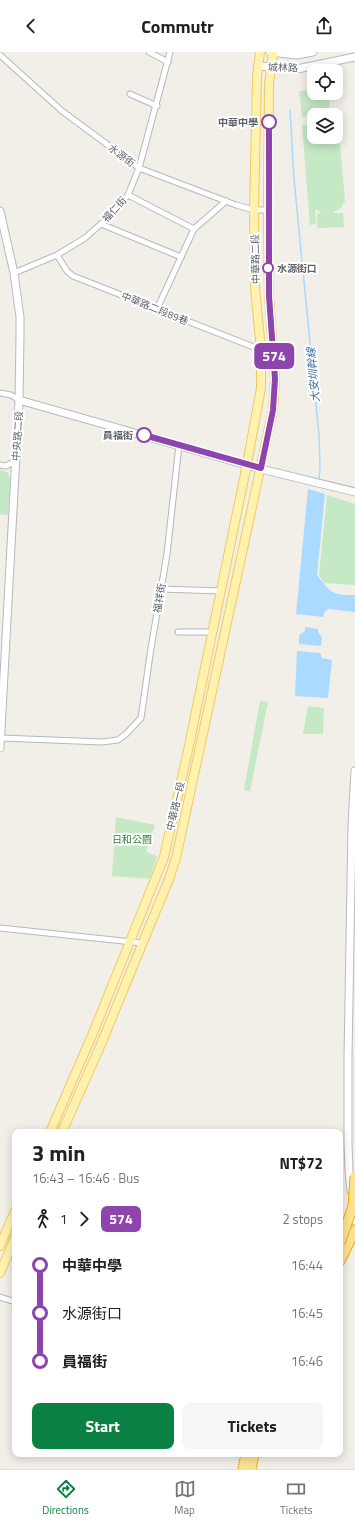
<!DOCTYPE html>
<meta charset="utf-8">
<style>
:root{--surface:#fff;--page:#f6f6f6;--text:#202124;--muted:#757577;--line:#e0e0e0;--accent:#0b8043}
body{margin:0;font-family:"Titillium Web","Noto Sans TC",sans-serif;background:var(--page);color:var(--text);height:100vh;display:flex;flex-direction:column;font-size:15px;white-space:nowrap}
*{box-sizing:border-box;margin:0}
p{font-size:13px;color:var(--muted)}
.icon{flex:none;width:22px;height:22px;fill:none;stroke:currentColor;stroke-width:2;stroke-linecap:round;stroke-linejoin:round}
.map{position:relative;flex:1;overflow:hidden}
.details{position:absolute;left:12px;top:1077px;width:331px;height:328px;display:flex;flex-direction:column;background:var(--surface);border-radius:8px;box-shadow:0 2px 10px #0003}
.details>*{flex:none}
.badge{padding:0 8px;border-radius:6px;font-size:14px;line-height:26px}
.controls{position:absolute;left:307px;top:12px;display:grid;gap:8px}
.controls a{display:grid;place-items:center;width:36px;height:36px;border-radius:8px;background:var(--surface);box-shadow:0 2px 10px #0003;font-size:20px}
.map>.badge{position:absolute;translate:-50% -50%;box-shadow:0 0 0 2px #fff}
.legs{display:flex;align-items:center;gap:6px;height:44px;padding:0 20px;font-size:13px}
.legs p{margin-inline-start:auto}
.headline{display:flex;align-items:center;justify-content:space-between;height:68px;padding:0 20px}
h1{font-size:22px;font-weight:700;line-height:30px}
.cta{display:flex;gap:8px;margin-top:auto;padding:8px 20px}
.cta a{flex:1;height:46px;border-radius:8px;background:var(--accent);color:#fff;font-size:16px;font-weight:700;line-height:46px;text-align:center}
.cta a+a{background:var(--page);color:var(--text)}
ul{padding:0 20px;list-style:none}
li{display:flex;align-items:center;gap:14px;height:48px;font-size:15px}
li i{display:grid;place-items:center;width:6px;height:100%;margin:0 5px;background:currentColor}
li i::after{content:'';width:10px;height:10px;margin:-5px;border:3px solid;border-radius:50%;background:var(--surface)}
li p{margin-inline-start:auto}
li:first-child i{background:linear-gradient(#0000 50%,currentColor 0)}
li:last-child i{background:linear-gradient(currentColor 50%,#0000 0)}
header{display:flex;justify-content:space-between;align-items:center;height:52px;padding:0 20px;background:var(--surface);font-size:18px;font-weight:700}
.dock{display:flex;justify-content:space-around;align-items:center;height:56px;border-top:1px solid var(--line);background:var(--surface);font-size:11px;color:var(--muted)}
.dock a{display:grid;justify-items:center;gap:2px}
.dock .current{color:var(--accent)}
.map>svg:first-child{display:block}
</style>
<header><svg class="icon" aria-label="back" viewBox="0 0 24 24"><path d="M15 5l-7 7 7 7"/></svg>Commutr<svg class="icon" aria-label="share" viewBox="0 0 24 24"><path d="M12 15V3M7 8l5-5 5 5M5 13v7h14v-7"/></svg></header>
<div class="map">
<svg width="355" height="1417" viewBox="0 0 355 1417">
<rect width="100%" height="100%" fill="#f1efe8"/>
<!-- green -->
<g fill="#c5e8c5">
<path d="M 314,38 L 314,41 L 329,41 L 330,63 L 314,63 L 314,64 L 302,65 L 299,39 Z"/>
<path d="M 308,73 L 310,87 L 314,83 L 314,85 L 334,85 L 340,92 L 345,149 L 341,156 L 332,161 L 343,161 L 344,175 L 317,176 L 317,162 L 322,161 L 315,157 L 316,172 L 310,173 L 302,73 Z"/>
<path d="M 0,417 L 8,421 L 10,426 L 8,463 L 0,462 Z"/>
<path d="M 327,443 L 355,452 L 355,533 L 324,531 L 319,523 Z"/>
<path d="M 260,649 L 268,650 L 250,739 L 244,738 Z"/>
<path d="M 308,654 L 324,656 L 323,682 L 303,682 Z"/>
<path d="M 116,765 L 155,773 L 146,800 L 157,804 L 150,827 L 112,824 Z"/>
</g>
<!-- water -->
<g fill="#aadaff">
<path d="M 308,437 L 325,442 L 317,523 C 331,541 331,543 355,543 L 355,560 L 329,557 L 325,559 L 323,565 L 296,562 Z"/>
<path d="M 305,575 L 318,577 L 318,580 L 322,585 L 321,594 L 299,592 L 299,583 L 305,579 Z"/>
<path d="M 297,599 L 320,601 L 322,606 L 332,608 L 328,646 L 295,644 Z"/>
</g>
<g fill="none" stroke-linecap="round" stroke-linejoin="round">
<!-- stream -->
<path stroke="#aadaff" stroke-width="1.5" d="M 290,58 L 294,127 L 319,383 L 320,414 L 319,429"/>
<!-- street casing -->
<g stroke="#b5b8bc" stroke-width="7">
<g id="street">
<path d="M 149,0 L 168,10"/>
<path d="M 0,3 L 62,59 L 139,116 L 236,153 L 254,158 L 268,158"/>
<path d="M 130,42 L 157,54"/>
<path d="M 128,143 L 194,177 L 181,205"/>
<path d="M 101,172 L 181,205 L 157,257"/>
<path d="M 194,177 L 226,149"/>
<path d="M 57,203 L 67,219 L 73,224 L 261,298"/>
<path d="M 14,221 L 57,203 L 85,186 L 111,163 L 128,143 L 139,116 L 170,0"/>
<path d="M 0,341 L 11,343 L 19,348"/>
<path d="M 0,413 L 6,414 L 15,409"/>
<path d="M 161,537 L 222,539"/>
<path d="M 178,580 L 213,580"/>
<path d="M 0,685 L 1,686 L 102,690 L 118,688 L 126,682 L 141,666 L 151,596 L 167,502 L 179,393"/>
<path d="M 0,876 L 142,891"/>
<path d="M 0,1245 L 15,1250"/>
</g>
</g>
<!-- secondary casing -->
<g stroke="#b6babf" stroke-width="9">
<g id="secondary">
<path d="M 270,0 L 296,3 L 313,0"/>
<path d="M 258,14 L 297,17 L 355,5"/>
<path d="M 0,159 L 14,221 L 20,265 L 20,283 L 19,348 L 0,696"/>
<path d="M 19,348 L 261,417 L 355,440"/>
<path d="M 351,1139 L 349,1119 L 348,1091 L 348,1005 L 352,773 L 355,719"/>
<path d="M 353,1155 L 355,1169"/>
</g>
</g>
<!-- primary casing -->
<g stroke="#f2c960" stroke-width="10">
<g id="primary">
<path d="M 50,1080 L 93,981 L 164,805 L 187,703 L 247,412 L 261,336 L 261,298 L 255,236 L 254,158 L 257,25 L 260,0"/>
<path d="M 62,1080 L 99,997 L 169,827 L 176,806 L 273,358 L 275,327 L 269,244 L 268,158 L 269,32 L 273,0"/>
<path d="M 0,1194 L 15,1159"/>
<path d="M 0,1221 L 15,1186"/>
</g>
</g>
<!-- highway casing -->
<g stroke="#f9ab00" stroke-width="11">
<g id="highway">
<path d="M 340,1209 L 355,1178"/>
<path d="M 243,1417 L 246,1402"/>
<path d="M 251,1417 L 254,1402"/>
</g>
</g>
<!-- street -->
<use href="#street" stroke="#fff" stroke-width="5"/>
<!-- secondary -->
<use href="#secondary" stroke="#fff" stroke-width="7"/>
<!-- primary -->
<use href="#primary" stroke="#fff2af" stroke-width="8"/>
<!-- highway -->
<use href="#highway" stroke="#fde293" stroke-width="9"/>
<!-- highway-bridge casing -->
<g stroke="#f9ab00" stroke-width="11" stroke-linecap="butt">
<path id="highway-bridge" d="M 340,1191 L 353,1154 L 355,1124"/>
</g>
<!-- highway-bridge -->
<use href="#highway-bridge" stroke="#fde293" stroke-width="9"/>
</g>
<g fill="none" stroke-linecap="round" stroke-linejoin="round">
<!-- line-1 casing -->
<g stroke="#fff" stroke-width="9">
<path id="line-1" d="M 144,383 L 261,416 L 273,358 L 275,327 L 269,244 L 269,70"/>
</g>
<!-- line-1 -->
<use href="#line-1" stroke="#8e44ad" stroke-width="6"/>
</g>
<!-- markers -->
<g fill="#fff" stroke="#8e44ad" stroke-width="2">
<circle cx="269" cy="70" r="7"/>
<circle cx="268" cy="216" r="5"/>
<circle cx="144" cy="383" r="7"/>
</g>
<g text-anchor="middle" stroke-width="4" stroke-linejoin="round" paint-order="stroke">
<!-- street labels -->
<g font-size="10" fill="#5f6368" stroke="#fff">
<text transform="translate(283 15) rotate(2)" y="4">城林路</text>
<text transform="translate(122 103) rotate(37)" y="4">水源街</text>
<text transform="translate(114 157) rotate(-47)" y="4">福仁街</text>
<text transform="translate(255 207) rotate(-91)" y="4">中華路二段</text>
<text transform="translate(155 256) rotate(22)" y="4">中華路二段89巷</text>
<text transform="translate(17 384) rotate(-86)" y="4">中央路二段</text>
<text transform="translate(159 546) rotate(-81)" y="4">福祥街</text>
<text transform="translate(175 754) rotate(-77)" y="4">中華路一段</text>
</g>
<!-- stop labels -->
<g font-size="10" font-weight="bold" fill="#5f6368" stroke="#fff" text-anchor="end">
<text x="258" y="74">中華中學</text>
<text x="277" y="220" text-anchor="start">水源街口</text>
<text x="133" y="387">員福街</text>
</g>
<!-- park labels -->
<g font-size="10" fill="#348238" stroke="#fff">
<text x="132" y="791">日和公園</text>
</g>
<!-- water labels -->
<g font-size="11" font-style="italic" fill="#4174aa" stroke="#fff">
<text transform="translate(313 323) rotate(-95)" y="4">大安圳幹線</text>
</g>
</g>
</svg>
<div class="controls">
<a><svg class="icon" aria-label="locate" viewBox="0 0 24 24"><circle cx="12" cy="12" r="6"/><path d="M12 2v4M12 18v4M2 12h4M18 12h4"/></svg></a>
<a><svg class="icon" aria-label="layers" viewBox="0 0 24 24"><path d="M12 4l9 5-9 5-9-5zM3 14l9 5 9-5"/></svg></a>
</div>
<b class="badge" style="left:274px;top:304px;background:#8e44ad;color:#fff">574</b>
<section class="details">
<div class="headline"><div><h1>3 min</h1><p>16:43 – 16:46 · Bus</p></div><b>NT$72</b></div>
<div class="legs"><svg class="icon" aria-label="walk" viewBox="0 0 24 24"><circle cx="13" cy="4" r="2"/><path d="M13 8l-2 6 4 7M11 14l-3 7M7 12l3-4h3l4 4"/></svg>1<svg class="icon" aria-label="forward" viewBox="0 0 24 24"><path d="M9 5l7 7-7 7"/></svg><b class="badge" style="background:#8e44ad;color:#fff">574</b><p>2 stops</p></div>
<ul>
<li><i style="color:#8e44ad"></i><b>中華中學</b><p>16:44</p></li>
<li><i style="color:#8e44ad"></i><span>水源街口</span><p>16:45</p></li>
<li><i style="color:#8e44ad"></i><b>員福街</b><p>16:46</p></li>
</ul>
<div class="cta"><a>Start</a><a>Tickets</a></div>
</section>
</div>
<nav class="dock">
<a class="current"><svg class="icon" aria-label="directions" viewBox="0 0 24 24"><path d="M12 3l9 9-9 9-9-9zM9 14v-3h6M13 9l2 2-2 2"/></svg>Directions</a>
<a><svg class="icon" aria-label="map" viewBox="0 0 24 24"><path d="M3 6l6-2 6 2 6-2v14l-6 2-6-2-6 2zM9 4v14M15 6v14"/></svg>Map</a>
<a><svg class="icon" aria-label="tickets" viewBox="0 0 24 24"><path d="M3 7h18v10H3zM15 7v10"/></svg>Tickets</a>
</nav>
